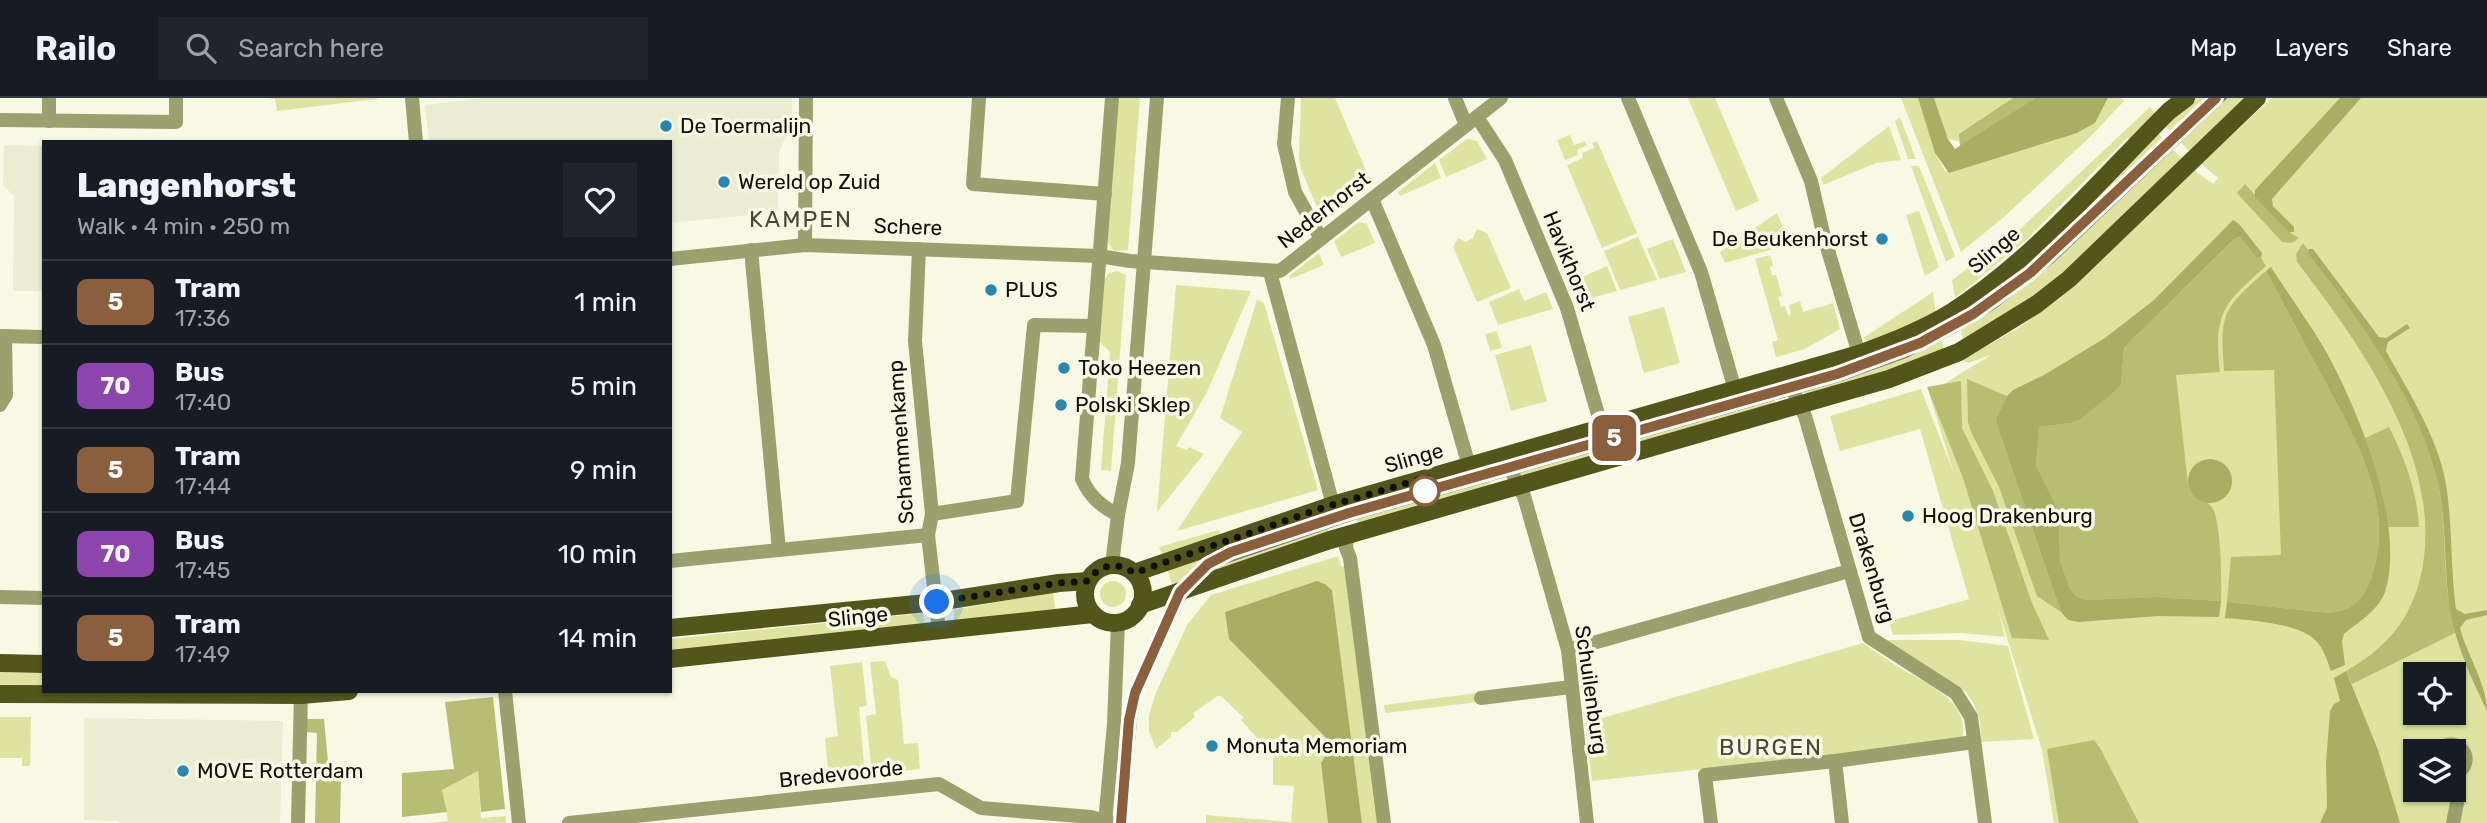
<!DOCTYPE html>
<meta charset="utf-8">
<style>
:root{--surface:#171b24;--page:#20242c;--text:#f1f3f6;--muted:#9ea1a6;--line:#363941}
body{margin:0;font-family:Rubik,sans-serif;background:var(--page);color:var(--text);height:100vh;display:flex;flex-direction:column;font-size:26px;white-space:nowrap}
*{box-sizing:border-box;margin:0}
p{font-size:23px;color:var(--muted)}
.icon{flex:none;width:38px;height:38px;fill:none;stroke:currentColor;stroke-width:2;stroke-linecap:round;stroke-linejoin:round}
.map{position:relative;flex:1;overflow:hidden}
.side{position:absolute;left:42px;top:42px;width:630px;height:553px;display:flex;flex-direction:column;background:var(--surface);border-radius:0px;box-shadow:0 2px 5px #0004}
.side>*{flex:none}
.badge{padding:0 14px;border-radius:10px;font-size:24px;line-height:46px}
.fabs{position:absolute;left:2403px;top:564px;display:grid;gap:14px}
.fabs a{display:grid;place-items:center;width:63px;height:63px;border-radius:0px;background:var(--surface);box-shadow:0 2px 5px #0004;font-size:35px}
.you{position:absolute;width:35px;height:35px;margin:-18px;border:5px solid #fff;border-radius:50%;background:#1a73e8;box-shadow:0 0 0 10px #1a73e833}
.map>.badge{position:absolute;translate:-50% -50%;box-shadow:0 0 0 4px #fff}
.round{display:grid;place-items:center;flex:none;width:74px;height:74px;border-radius:0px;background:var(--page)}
.summary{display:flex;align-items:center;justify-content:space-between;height:119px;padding:0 35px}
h1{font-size:33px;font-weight:800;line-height:52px}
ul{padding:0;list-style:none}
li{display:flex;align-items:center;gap:21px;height:84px;padding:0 35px;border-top:2px solid var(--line)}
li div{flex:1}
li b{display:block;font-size:26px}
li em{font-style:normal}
li .badge{min-width:77px;font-weight:700;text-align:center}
header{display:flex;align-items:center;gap:42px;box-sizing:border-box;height:98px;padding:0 35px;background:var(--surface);border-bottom:2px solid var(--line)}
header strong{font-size:33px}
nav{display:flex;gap:38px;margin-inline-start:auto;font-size:24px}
.search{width:490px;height:63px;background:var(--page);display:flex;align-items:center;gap:18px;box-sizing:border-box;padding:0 24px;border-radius:0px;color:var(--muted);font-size:26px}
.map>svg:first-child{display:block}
</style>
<header>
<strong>Railo</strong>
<div class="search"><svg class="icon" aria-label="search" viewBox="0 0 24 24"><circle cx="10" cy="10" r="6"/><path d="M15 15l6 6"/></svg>Search here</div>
<nav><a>Map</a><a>Layers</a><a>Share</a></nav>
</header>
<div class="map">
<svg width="2487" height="725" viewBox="0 0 2487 725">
<rect width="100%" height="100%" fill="#f7f9e5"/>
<!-- built -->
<g fill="#eaedd2">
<path d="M 483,0 L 792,0 L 792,25 L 779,54 L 778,114 L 670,125 L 670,44 L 429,44 L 425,7 Z"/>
<path d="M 4,47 L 44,48 L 44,193 L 13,193 L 14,98 L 3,87 Z"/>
<path d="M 84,620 L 283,623 L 280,725 L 119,725 L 119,723 L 84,722 Z"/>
</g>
<!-- green -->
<g fill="#dee4a0" fill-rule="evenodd">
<path d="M 268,0 L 377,0 L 377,1 L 277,13 L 275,1 Z"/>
<path d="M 1118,0 L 1140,0 L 1128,152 L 1114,153 L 1107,143 Z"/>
<path d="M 1301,0 L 1335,0 L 1370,82 L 1321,119 L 1301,71 L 1299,59 Z"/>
<path d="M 1688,0 L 1715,0 L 1759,103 L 1736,113 Z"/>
<path d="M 1901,0 L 1918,0 L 1935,55 L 1945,73 L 2077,35 L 2095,25 L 2108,0 L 2122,0 L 2124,3 L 2090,39 L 2004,119 L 1961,154 Z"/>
<path d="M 1934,0 L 2028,0 L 1958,43 L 1948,41 Z"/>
<path d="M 2193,0 L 2251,0 L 2192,56 L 2163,26 Z"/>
<path d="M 2272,0 L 2487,0 L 2487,725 L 2054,725 L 2042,652 L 1998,511 L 2005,539 L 1961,535 L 1893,537 L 1859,421 L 1864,420 L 1894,522 L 1969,501 L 1920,331 L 1840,353 L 1830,318 L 1921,291 L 1954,376 L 1929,295 L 1991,257 L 1968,265 L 1964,263 L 1962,255 L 1977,249 L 1980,252 L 2018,230 L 2060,200 L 2194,72 L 2213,86 L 2218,80 L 2198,63 L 2219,42 L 2223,45 ZM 2415,576 L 2454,576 L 2454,614 L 2415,614 ZM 2415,653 L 2454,653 L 2454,691 L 2415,691 Z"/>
<path d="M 2150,9 L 2158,19 L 2131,43 L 2127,40 L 2025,143 L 1955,200 L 1952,182 L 2018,133 Z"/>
<path d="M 1900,19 L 1916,61 L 1908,61 L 1895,23 Z"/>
<path d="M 1889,28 L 1901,62 L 1876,65 L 1823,87 L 1821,80 Z"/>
<path d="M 2156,33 L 2184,63 L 2035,202 L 1963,244 L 1958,216 Z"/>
<path d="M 1570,37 L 1574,47 L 1585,43 L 1587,47 L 1577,52 L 1578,57 L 1565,62 L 1557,42 Z"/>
<path d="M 1467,41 L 1477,43 L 1487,61 L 1446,79 L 1439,62 Z"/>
<path d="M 1597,43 L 1637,135 L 1602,150 L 1567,67 L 1583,60 L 1582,55 L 1594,50 L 1592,45 Z"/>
<path d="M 1435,65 L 1441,80 L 1400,98 L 1398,94 Z"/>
<path d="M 1911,68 L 1919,68 L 1955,158 L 1946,164 Z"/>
<path d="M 1919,113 L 1939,169 L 1925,178 L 1906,117 Z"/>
<path d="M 1777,115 L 1790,146 L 1725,165 L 1720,154 Z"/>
<path d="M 1359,124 L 1367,126 L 1375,145 L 1341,159 L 1334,143 Z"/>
<path d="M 1477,131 L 1487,135 L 1511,190 L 1477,204 L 1453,149 L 1458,140 L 1466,144 L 1473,140 Z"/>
<path d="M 1638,139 L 1657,182 L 1620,192 L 1604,153 Z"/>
<path d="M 1673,141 L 1686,174 L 1660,181 L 1647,151 Z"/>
<path d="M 1319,155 L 1324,167 L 1290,181 L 1289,178 Z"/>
<path d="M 1770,157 L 1773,167 L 1770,169 L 1772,177 L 1776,177 L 1782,198 L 1778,199 L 1781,209 L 1785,208 L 1788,218 L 1791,216 L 1789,207 L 1800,203 L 1803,214 L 1833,205 L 1840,231 L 1805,251 L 1776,259 L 1772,244 L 1778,242 L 1755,161 Z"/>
<path d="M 1607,168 L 1617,193 L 1591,200 L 1582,179 Z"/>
<path d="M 1117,173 L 1126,177 L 1111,373 L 1101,372 L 1110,254 L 1099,243 L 1103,183 L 1109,175 Z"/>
<path d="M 1176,187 L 1251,193 L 1207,294 L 1176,348 L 1187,352 L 1189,349 L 1204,356 L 1157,414 Z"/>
<path d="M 1519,191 L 1524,203 L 1546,194 L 1553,211 L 1498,227 L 1489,204 Z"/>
<path d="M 1933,194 L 1936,218 L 1874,247 L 1863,240 Z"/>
<path d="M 1257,202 L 1264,205 L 1318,392 L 1177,433 L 1242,334 L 1220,320 Z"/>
<path d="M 1664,209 L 1680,265 L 1644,275 L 1628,219 Z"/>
<path d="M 1939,227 L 1944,253 L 1811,300 L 1804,295 L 1801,286 L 1806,277 Z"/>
<path d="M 1497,233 L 1502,250 L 1490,253 L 1485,236 Z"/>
<path d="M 1531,247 L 1547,303 L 1511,313 L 1495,257 Z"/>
<path d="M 1769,285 L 1776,310 L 1528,381 L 1520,376 L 1518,366 L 1522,356 Z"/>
<path d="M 1485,367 L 1492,391 L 1359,429 L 1352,405 Z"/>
<path d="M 1321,420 L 1328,426 L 1328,435 L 1174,491 L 1167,471 Z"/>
<path d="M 1219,432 L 1222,440 L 1164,460 L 1159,449 Z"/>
<path d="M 1338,458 L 1341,468 L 1348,469 L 1381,725 L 1362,725 L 1332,492 C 1328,488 1324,484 1318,484 C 1296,483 1247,527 1229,541 L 1333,647 L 1321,665 L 1328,725 L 1206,725 L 1206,717 L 1291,724 L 1294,688 L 1273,687 L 1273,658 L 1262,646 L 1262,641 L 1257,640 L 1241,622 L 1244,620 L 1221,598 L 1218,598 L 1193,615 L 1195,619 L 1177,634 L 1171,634 L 1171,639 L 1156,651 L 1149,633 L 1149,617 L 1155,597 L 1187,527 L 1211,497 Z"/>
<circle cx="1113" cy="496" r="13"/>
<path d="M 1053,494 L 1056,516 L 954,528 L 954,512 Z"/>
<path d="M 923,515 L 925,529 L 670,555 L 670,541 Z"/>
<path d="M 1884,542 L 1960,542 L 2008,548 L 2034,641 L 1981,644 L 1980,623 L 1974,606 L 1965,593 Z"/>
<path d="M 1863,545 C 1875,553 1887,562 1900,570 C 1926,585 1974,605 1961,643 L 1592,683 L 1585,625 Z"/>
<path d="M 885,563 L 891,579 L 898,582 L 904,646 L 918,645 L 920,671 L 872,677 L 866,618 L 876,616 L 870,564 Z"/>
<path d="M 862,564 L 867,608 L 859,609 L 865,677 L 829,681 L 825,640 L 838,638 L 830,568 Z"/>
<path d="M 0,574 L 44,575 L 44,591 L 0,591 Z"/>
<path d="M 1477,595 L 1478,604 L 1385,615 L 1384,607 Z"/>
<path d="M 0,619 L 31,619 L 30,668 L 22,668 L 22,660 L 0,660 Z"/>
<path d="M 478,672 L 481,720 L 506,718 L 506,725 L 428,725 L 448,723 L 442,692 Z"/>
</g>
<!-- forest -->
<g fill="#b7bd72">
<path d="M 2013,0 L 2035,0 L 1960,49 L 1959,36 Z"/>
<path d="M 2245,86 L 2289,134 L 2299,140 L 2292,145 L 2282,144 L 2237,95 Z"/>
<path d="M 2240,139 L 2256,159 L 2261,160 L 2266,168 C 2224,205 2213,215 2220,274 L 2176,277 L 2188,387 C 2193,405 2207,399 2213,411 C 2221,425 2222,485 2221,503 L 2154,499 L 2085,502 L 2075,497 L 2070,491 L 2060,462 L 2059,420 L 2055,406 L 2036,367 L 2038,329 L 2070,325 L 2114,294 L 2121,287 L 2124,250 L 2234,141 Z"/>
<path d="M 2303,145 C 2354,213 2420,302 2438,386 C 2446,423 2443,461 2448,498 C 2450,510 2453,523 2455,535 L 2352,586 L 2346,573 C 2385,551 2409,524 2420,481 C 2448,368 2362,248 2297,164 L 2296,156 Z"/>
<path d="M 2266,173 C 2285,208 2303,243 2322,278 C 2355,339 2397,409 2371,480 C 2363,503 2353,512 2329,515 L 2227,504 L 2231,459 L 2281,457 L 2274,272 L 2224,273 C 2220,214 2222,212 2266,173 Z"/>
<path d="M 1967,281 L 2007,298 L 1996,324 L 2061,514 L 2037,498 L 1999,389 L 1971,334 L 1968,324 Z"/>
<path d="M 1961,283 L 1962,330 L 1993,393 L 2032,505 L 2049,542 L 2012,540 L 1963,380 L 1927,289 Z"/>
<path d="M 2389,329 C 2405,361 2417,393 2419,429 L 2388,429 L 2382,394 L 2365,340 Z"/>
<path d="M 493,599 L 505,711 L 481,714 L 478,673 L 442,692 L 447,714 L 402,719 L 402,675 L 454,671 L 445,604 Z"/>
<path d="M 307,621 L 324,621 L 329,674 L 341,679 L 340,725 L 315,725 L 317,635 L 307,634 Z"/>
<path d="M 2094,642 L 2100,650 L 2139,725 L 2059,725 L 2047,651 Z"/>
</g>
<!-- water -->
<g fill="#a9ae64">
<path d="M 1918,0 L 1934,0 L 1948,41 L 1955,51 L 2035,0 L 2108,0 L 2095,25 L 2077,35 L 1949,75 L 1935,55 Z"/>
<path d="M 2340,0 L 2361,0 L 2272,101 L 2273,108 L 2294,129 L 2294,134 L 2289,134 L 2255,99 L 2255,92 Z"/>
<path d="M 2233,122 L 2239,126 L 2262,155 L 2261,160 L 2256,159 L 2240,139 L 2234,141 L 2124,250 L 2121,287 L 2114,294 L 2080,321 L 2070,325 L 2039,329 L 2036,367 L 2055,406 L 2059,420 L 2060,462 L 2070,491 L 2075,497 L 2085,502 L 2154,499 L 2221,503 L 2219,519 L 2158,518 L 2079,524 L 2068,522 L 2061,514 L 1996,324 L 1997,320 L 2007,298 L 2013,292 L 2044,277 L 2105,240 L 2154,202 Z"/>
<path d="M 2309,151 L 2313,151 L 2379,239 L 2386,240 L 2407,226 L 2410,230 L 2388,244 L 2386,253 C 2408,293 2436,336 2445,381 C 2453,424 2450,468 2456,511 L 2465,516 L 2487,512 L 2487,517 L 2466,522 L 2460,530 C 2467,557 2487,586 2487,613 C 2469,575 2452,539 2448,497 C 2444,460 2446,422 2438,386 C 2420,304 2359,220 2308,155 Z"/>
<path d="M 2271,169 C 2290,199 2312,228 2329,259 C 2360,317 2406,429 2385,494 C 2379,512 2357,525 2344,536 L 2342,543 L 2345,567 L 2331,573 C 2327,562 2324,551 2316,543 C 2300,525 2248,522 2225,520 L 2227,504 L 2329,515 C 2353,512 2363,503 2371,480 C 2397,409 2355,339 2322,278 C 2303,243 2285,208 2266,173 Z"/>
<circle cx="2210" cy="383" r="22"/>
<path d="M 1317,483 L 1325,486 L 1332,492 L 1362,725 L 1328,725 L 1321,665 L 1332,646 L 1229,541 L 1225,514 Z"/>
<path d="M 2346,573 L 2378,652 L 2400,725 L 2320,725 L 2327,710 L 2326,665 L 2330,613 L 2334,606 L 2340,603 L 2334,580 Z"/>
</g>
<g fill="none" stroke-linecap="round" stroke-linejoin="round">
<!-- minor -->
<g stroke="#9ca06d" stroke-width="14">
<path d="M 412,0 L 416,44"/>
<path d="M 979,0 L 973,86 L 1105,96"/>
<path d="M 1112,0 L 1082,381 C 1090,399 1101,408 1118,417"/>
<path d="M 1288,0 L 1284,46 L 1295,94 L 1320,139"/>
<path d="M 1455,0 L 1466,27"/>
<path d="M 1628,0 L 1701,174 L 1735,292"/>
<path d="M 1776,0 L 1811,83 L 1824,139 L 1859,256"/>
<path d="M 1477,19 L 1505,62 L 1567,210 L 1602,330"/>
<path d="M 0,22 L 176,24 L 176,0"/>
<path d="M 49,23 L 49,0"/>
<path d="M 1372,101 L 1434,247 L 1469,368"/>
<path d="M 805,147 L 806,0"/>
<path d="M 919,151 L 915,243 L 932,416 L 928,437 L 939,533"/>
<path d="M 751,152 L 779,452"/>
<path d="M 670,161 L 805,147 L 1099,158 L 1130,163 L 1280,173 L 1501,0"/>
<path d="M 1270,174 L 1333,407"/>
<path d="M 0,238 L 44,239"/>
<path d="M 1790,276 L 1794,295 L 1805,318 L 1869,539 L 1956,595 L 1971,619 L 1985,725"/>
<path d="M 0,307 L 6,297 L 5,238"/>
<path d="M 1507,357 L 1517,388 L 1524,398 L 1568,552 L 1587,725"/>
<path d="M 932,416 L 1017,403 L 1034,227 L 1094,228"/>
<path d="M 1347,437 L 1346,450 L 1350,460 L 1384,725"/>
<path d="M 670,463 L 928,437"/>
<path d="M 1112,467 L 1118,417 L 1128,365 L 1157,0"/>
<path d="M 0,499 L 44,500"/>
<path d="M 1568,552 L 1849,473"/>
<path d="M 505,593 L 519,725"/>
<path d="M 1481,600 L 1571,589"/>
<path d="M 2437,653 C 2457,633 2480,664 2454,677"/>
<path d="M 1835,663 L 1842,725"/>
<path d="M 298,725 L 301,593"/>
<path d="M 569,725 L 939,686 L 981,710 L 1091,719 L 1112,725"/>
<path d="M 1105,725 L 1114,626 L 1118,524"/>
<path d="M 1711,725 L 1705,677 L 1835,663 L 1974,644"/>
<path d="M 2453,725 L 2458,700 L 2455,677"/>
</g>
<!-- major -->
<g stroke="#53561b" stroke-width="18">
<circle cx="1114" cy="496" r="29"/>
<path d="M 1134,475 L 1333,407 L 1859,256 C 1891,244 1923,232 1952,214 C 2035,160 2100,82 2169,13 L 2186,0"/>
<path d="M 1140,507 L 1330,442 L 1889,281 L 1959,254 L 2037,206 L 2069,181 L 2257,0"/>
<path d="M 670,530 L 937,504 L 1059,485 L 1088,483"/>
<path d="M 670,561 L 1093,516"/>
<path d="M 0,565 L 44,566"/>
<path d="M 0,596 L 301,597 L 349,593"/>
</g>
<!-- tram -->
<path stroke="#76786c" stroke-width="2" d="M 1127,725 L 1136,623 L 1141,597 L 1183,504 L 1195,486 L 1219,467 L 1351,422 L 1839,283 L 1906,259 L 1955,234 L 1995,210 L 2053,164 L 2226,0"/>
</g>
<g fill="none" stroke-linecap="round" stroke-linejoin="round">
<!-- line casing -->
<g stroke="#fff" stroke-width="16">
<path id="line" d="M 1121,725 L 1129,622 L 1135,595 L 1180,494 L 1208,466 L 1231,454 L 1349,415 L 1837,276 L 1920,245 L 1973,216 L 2030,175 L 2216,0"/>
</g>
<!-- line -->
<use href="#line" stroke="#8b5e3c" stroke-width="10"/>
<!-- walk -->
<path stroke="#0f100a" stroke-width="7" stroke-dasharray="0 12.6" d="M 937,504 L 1059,485 L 1088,483 C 1099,466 1117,463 1134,475 L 1322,410 L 1428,379 L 1425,393"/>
</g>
<!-- markers -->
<g fill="#2786b2" stroke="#f7f9e5" stroke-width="2.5">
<circle cx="666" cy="28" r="7"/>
<circle cx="724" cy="84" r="7"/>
<circle cx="1882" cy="141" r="7"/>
<circle cx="991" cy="192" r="7"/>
<circle cx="1064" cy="270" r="7"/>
<circle cx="1061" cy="307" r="7"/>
<circle cx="1908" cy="418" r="7"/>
<circle cx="1212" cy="648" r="7"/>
<circle cx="183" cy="673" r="7"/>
</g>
<circle fill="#fff" stroke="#8b5e3c" stroke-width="3.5" cx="1425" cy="393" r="14"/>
<g text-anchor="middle" stroke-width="7" stroke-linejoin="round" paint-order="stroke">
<!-- poi labels -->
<g font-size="21" fill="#0f100a" stroke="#f7f9e5" text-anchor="start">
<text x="680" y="35">De Toermalijn</text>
<text x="738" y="91">Wereld op Zuid</text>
<text x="1868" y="148" text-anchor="end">De Beukenhorst</text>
<text x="1005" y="199">PLUS</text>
<text x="1078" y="277">Toko Heezen</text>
<text x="1075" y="314">Polski Sklep</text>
<text x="1922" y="425">Hoog Drakenburg</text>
<text x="1226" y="655">Monuta Memoriam</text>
<text x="197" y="680">MOVE Rotterdam</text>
</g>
<!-- street labels -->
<g font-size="21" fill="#0f100a" stroke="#f7f9e5">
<text transform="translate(1324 112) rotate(-38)" y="7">Nederhorst</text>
<text transform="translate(908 129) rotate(2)" y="7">Schere</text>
<text transform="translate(1994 152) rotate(-40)" y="7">Slinge</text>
<text transform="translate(1569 163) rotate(68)" y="7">Havikhorst</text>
<text transform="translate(901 344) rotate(-94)" y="7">Schammenkamp</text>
<text transform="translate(1414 360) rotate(-16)" y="7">Slinge</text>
<text transform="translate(1872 470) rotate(73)" y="7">Drakenburg</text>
<text transform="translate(858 519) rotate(-6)" y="7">Slinge</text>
<text transform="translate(1591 592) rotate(82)" y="7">Schuilenburg</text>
<text transform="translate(841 676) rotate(-6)" y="7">Bredevoorde</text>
</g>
<!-- neighbourhood labels -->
<g font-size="23" letter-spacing="2" fill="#464737" stroke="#f7f9e5">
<text x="801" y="129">KAMPEN</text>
<text x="1771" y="657">BURGEN</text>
</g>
</g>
</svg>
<div class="fabs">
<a><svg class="icon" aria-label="locate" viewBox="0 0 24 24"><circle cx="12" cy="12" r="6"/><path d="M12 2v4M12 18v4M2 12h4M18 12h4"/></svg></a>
<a><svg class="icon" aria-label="layers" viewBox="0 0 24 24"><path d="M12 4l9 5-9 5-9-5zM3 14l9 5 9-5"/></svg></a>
</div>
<div class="you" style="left:937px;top:504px"></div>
<b class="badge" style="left:1614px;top:340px;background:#8b5e3c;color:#fff">5</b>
<section class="side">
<div class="summary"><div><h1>Langenhorst</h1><p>Walk · 4 min · 250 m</p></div><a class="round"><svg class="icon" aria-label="heart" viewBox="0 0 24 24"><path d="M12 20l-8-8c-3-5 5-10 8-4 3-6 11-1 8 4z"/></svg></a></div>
<ul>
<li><span class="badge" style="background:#8b5e3c;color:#fff">5</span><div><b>Tram</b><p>17:36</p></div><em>1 min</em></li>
<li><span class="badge" style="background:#8e44ad;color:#fff">70</span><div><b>Bus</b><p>17:40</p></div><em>5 min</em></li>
<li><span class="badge" style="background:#8b5e3c;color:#fff">5</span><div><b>Tram</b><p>17:44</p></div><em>9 min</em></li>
<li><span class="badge" style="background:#8e44ad;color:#fff">70</span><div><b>Bus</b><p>17:45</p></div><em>10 min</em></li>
<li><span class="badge" style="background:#8b5e3c;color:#fff">5</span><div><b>Tram</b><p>17:49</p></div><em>14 min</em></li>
</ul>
</section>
</div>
